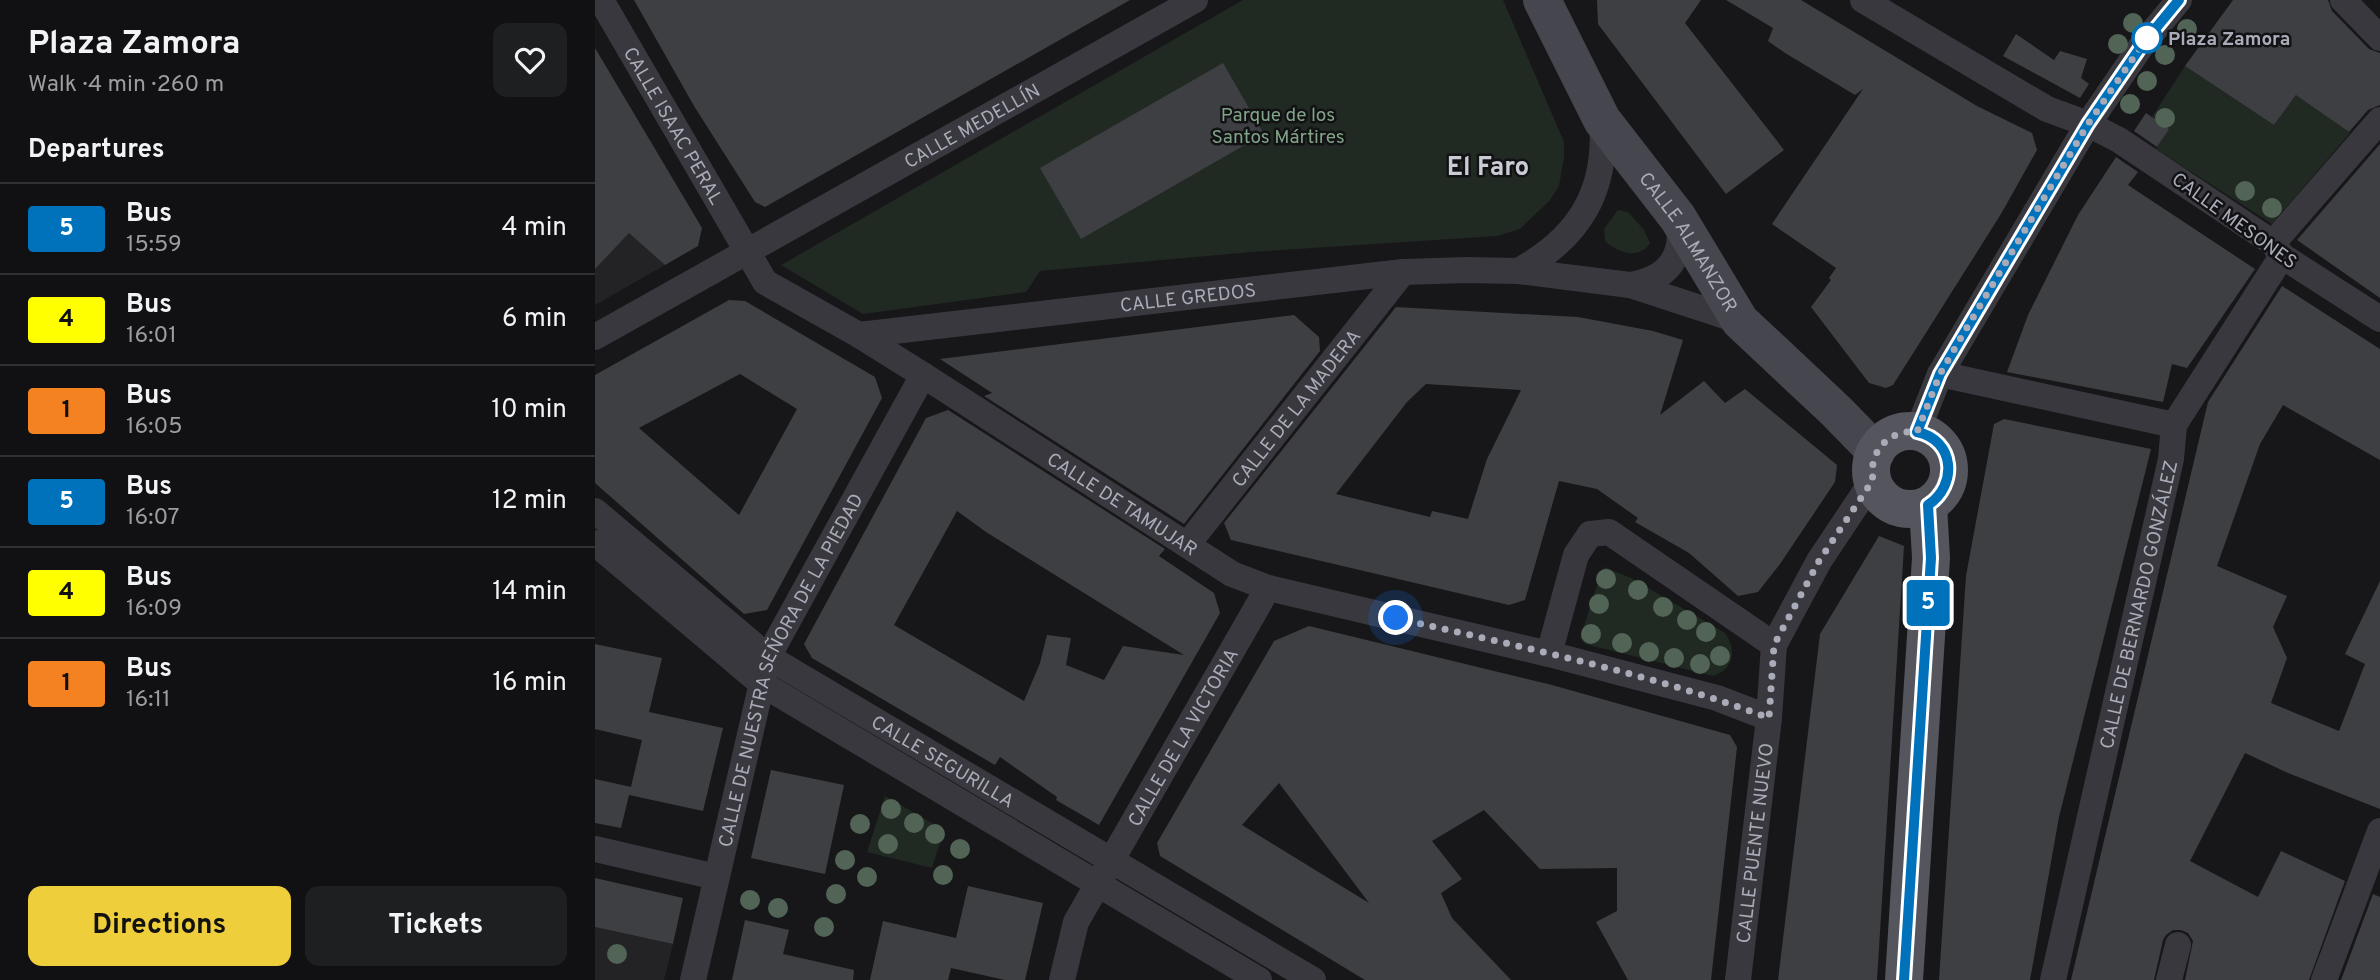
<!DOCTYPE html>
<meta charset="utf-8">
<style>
:root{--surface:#111113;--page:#1e1f21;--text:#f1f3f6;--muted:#9c9da0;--line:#303133;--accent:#eece3a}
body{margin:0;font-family:Overpass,sans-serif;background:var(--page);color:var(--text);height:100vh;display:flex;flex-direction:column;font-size:26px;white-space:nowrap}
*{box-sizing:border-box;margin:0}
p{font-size:23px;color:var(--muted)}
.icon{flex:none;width:38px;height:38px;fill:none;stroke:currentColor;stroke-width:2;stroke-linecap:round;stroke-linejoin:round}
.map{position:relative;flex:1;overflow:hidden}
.side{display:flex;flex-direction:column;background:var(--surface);width:595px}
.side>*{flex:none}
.badge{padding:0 14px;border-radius:5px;font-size:24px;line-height:46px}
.you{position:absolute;width:35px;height:35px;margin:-18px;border:5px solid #fff;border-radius:50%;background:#1a73e8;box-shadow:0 0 0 10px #1a73e833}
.map>.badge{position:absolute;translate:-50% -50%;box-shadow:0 0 0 4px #fff}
h2{padding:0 28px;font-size:26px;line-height:63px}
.round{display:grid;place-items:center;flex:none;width:74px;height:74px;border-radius:14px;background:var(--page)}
.overview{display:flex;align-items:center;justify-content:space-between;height:119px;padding:0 28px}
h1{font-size:33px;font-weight:700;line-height:52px}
.action{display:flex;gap:14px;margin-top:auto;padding:14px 28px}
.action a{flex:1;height:80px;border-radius:14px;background:var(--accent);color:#111;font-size:28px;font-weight:700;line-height:80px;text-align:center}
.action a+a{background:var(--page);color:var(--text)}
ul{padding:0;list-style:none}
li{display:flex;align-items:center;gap:21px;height:91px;padding:0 28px;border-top:2px solid var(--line)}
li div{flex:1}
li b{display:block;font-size:26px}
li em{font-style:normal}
li .badge{min-width:77px;font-weight:700;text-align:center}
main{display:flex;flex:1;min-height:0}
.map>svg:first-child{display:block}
</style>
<main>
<section class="side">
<div class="overview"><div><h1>Plaza Zamora</h1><p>Walk · 4 min · 260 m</p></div><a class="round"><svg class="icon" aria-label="heart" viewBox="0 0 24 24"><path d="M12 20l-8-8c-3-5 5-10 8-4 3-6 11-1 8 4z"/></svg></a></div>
<h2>Departures</h2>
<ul>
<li><span class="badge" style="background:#0072bc;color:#fff">5</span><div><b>Bus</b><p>15:59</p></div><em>4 min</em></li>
<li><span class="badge" style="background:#ff0;color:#111">4</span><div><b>Bus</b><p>16:01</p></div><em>6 min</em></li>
<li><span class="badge" style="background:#f58220;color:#111">1</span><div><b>Bus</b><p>16:05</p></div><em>10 min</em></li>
<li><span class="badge" style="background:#0072bc;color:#fff">5</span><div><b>Bus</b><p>16:07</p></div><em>12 min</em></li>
<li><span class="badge" style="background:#ff0;color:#111">4</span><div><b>Bus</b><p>16:09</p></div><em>14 min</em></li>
<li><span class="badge" style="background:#f58220;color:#111">1</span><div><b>Bus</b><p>16:11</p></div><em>16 min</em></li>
</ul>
<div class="action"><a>Directions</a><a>Tickets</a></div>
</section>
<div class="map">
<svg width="1785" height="980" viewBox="0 0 1785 980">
<rect width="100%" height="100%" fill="#171719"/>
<!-- built -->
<g fill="#232326">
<path d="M 0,201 L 70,265 L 0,305 Z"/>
<path d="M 0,927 L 78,944 L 69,980 L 0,980 Z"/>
</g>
<!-- green -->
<g fill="#212923">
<path d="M 648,0 L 908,0 L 969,142 L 969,157 L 964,186 L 955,200 L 925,229 L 902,236 L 656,252 L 445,271 L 431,292 L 268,314 L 186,265 Z"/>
<path d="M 1590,66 L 1679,125 L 1702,94 L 1755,133 L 1677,224 L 1561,149 L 1573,129 L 1557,117 Z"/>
<path d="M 1023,210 L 1033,212 L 1049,230 L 1055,243 C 1044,260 1023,253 1010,241 L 1009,229 Z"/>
<path d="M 1010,567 L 1038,579 L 1130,633 C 1142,650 1139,669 1118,676 L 990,644 L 985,638 L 1007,570 Z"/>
<path d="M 290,796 L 349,830 L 337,868 L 272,852 Z"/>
</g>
<!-- building -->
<g fill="#3e3f43" fill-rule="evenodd">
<path d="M 39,0 L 535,0 L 170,207 L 160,202 L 99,106 Z"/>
<path d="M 1002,0 L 1106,0 L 1090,23 L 1189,150 L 1131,194 L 1003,24 Z"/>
<path d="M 1131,0 L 1206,0 L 1382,106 L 1437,133 L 1442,150 L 1406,214 L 1298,385 L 1291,388 L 1274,383 L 1216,307 L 1236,280 L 1234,278 L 1241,268 L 1177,224 L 1268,89 L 1260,95 L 1190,53 L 1173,41 L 1178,28 Z"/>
<path d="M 1638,0 L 1733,0 L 1737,11 L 1774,49 L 1785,53 L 1785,105 L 1773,110 L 1754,132 L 1701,95 L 1679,125 L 1590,66 Z"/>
<path d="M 1421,34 L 1459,60 L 1465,51 L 1492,59 L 1486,78 L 1494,84 L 1485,98 L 1408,56 Z"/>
<path d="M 0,48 L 107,228 L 103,246 L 70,265 L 34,233 L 0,269 Z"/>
<path d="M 628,63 L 669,134 L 486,239 L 445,168 Z"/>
<path d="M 1551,113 L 1574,129 L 1562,147 L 1539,131 Z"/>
<path d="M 1785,144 L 1785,298 L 1702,240 Z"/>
<path d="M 1521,157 L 1543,172 L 1533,185 L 1660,269 L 1592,368 L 1577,364 L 1568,402 L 1412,372 L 1433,315 L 1483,215 Z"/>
<path d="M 1687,286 L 1785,349 L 1785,460 L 1688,405 L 1665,444 L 1622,566 L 1692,596 L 1678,627 L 1692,658 L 1676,703 L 1744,731 L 1770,664 L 1750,654 L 1785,581 L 1785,809 L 1693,773 L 1650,753 L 1595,861 L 1663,897 L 1686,851 L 1750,881 L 1714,980 L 1590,980 L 1598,941 L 1593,933 L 1586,930 L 1578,930 L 1571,935 L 1568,940 L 1559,980 L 1476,980 L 1613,402 Z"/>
<path d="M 134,300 L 150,301 L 280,377 L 287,398 L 172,610 L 149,614 L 0,483 L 0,375 ZM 145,374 L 202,409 L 144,515 L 44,428 Z"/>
<path d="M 801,307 L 983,317 L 1058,331 L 1088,340 L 1065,415 L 1109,381 L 1130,403 L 1150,389 L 1242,465 L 1240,482 L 1185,564 L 1163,592 L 1143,596 L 1094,553 L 1040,522 L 1043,518 L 1002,489 L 964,481 L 930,600 L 914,605 L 636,540 L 629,523 ZM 831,384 L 926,390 L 892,459 L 873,519 L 837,511 L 835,517 L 741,494 L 812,402 Z"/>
<path d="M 699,315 L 724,337 L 725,351 L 589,524 L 389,396 L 397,393 L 345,359 Z"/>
<path d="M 353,410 L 570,549 L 564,556 L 619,593 L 625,613 L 504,825 L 461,800 L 462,797 L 405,757 L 400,765 L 217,658 L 209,644 L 331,418 ZM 362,511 L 391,532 L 589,655 L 528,646 L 509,680 L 471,665 L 476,638 L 452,635 L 445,663 L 429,701 L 299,625 Z"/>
<path d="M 1409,419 L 1556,449 L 1464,817 L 1435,980 L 1344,980 L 1371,576 L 1399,424 Z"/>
<path d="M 1284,536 L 1309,546 L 1282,980 L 1183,980 L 1225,634 Z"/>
<path d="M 714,626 L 957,685 L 1135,735 L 1142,747 L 1116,980 L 1033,980 L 1001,922 L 1022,911 L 1022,868 L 945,869 L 889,810 L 837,841 L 867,879 L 846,893 L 857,918 L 916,980 L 770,980 L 565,856 L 562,843 L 679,641 ZM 684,783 L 774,903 L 647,825 Z"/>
<path d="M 0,644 L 67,658 L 54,712 L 128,728 L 108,811 L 34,795 L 26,828 L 0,823 L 0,779 L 36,787 L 47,740 L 0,729 Z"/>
<path d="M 176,770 L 249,785 L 230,874 L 156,858 Z"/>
<path d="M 0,878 L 88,898 L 78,944 L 0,927 Z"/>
<path d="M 373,886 L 448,903 L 430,980 L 410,980 L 356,968 L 353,980 L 275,980 L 288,921 L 361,938 Z"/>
<path d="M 1778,894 L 1785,897 L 1785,980 L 1746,980 Z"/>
<path d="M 150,920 L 194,930 L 188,954 L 259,970 L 258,980 L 137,980 Z"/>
</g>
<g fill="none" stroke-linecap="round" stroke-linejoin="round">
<!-- street -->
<g stroke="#38383e" stroke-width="26">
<path id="s1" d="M 6,0 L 170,282 L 264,335 L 328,375 L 637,574 L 673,588 L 954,654"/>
<path d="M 1268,0 L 1452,109 L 1493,124 L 1524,140 L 1678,243 L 1687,256 L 1785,319"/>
<path d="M 1748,0 L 1785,38"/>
<path d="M 1678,243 L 1785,120"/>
<path d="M 923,271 C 984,238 1013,191 1007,120"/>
<path d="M 1035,285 C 1073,279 1091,256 1083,218"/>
<path id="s2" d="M 264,335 L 808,272 L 871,270 L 923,271 L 1035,285 L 1145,321"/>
<path id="s3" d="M 0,337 L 600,0"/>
<path d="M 1345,374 L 1579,425"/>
<path d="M 1322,432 L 1345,374 L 1493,124 L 1547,45 L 1584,0"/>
<path id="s4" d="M 0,511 L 173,657 L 718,980"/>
<path d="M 0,543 L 167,684 L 664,980"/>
<path id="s5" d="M 592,545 L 808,272"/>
<path d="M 1174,718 L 1122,698 L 954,654 L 981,555 L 995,534 L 1014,532 L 1179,645"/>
<path d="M 0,849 L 121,877"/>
<path id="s6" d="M 98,980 L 173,657 L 328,375"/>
<path id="s7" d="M 467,980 L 481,922 L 673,588"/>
<path id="s8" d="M 1143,980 L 1174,718 L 1179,645 L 1224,561 L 1278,480"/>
<path id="s9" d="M 1458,980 L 1576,459 L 1579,425 L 1687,256"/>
<path d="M 1574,980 L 1583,945"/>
<path d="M 1729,980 L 1785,831"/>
</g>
<!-- secondary -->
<path stroke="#46474e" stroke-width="38" id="s10" d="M 947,0 L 1007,120 L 1083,218 L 1145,321 L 1241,411 L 1281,452"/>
<!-- primary -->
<g stroke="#54555d" stroke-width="38">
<circle cx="1315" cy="470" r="39"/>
<path d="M 1309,980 L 1336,558 L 1333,505"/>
</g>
</g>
<!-- trees -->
<g fill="#516456">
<circle cx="1538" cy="23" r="10"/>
<circle cx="1592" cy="29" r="10"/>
<circle cx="1523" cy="44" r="10"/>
<circle cx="1570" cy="55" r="10"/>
<circle cx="1552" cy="81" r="10"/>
<circle cx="1535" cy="104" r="10"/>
<circle cx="1570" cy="118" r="10"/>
<circle cx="1650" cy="191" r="10"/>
<circle cx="1677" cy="208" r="10"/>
<circle cx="1011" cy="579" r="10"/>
<circle cx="1043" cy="590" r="10"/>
<circle cx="1004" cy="604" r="10"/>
<circle cx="1068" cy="607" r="10"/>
<circle cx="1092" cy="620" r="10"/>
<circle cx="1111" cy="632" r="10"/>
<circle cx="996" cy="634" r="10"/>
<circle cx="1027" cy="643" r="10"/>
<circle cx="1054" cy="652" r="10"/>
<circle cx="1125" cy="656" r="10"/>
<circle cx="1079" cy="658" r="10"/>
<circle cx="1105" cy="664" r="10"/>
<circle cx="296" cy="809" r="10"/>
<circle cx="319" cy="823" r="10"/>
<circle cx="265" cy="824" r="10"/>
<circle cx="340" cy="834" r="10"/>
<circle cx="293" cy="844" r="10"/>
<circle cx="365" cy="849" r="10"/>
<circle cx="250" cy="860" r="10"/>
<circle cx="348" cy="875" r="10"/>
<circle cx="272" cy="877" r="10"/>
<circle cx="241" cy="894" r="10"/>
<circle cx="155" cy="900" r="10"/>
<circle cx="183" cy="908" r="10"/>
<circle cx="229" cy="927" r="10"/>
<circle cx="22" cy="954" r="10"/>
</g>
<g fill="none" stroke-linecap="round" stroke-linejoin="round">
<!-- line casing -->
<g stroke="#fff" stroke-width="16">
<path id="line" d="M 1309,980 L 1336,558 L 1333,505 C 1363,485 1360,440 1322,432 L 1345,374 L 1493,124 L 1547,45 L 1584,0"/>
</g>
<!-- line -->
<use href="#line" stroke="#0072bc" stroke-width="10"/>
<!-- walk -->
<path stroke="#a9acb8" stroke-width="7" stroke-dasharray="0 12.6" d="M 801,618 C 926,647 1054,673 1174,718 L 1179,645 L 1224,561 L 1278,480 C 1273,452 1294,429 1322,432 L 1345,374 L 1367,336 L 1493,124 L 1552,38"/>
</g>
<!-- markers -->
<circle fill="#fff" stroke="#0072bc" stroke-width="3.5" cx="1552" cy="38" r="14"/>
<g text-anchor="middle" stroke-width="5" stroke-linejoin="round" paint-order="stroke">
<!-- stop labels -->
<g font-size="19" font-weight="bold" fill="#a9acb8" stroke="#121214" text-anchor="start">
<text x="1573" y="45">Plaza Zamora</text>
</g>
<!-- park labels -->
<g font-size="19" fill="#81a388" stroke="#121214">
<text x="683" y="121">Parque de los<tspan x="683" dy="22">Santos Mártires</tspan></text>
</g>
<!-- street labels -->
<g font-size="19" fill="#a9acb8" stroke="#121214">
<text dy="7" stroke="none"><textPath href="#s1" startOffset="145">CALLE ISAAC PERAL</textPath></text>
<text dy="7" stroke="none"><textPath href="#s3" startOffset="432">CALLE MEDELLÍN</textPath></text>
<text transform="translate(1640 220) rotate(36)" y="7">CALLE MESONES</text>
<text dy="7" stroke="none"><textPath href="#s10" startOffset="284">CALLE ALMANZOR</textPath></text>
<text dy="7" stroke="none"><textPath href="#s2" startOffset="331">CALLE GREDOS</textPath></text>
<text dy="7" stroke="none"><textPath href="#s5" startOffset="175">CALLE DE LA MADERA</textPath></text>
<text dy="7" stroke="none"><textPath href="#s1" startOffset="747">CALLE DE TAMUJAR</textPath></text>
<text dy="7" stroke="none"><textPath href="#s9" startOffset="385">CALLE DE BERNARDO GONZÁLEZ</textPath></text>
<text dy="7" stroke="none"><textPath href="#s6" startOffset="327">CALLE DE NUESTRA SEÑORA DE LA PIEDAD</textPath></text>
<text dy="7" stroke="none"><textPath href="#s7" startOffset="273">CALLE DE LA VICTORIA</textPath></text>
<text dy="7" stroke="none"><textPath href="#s4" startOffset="430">CALLE SEGURILLA</textPath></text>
<text dy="7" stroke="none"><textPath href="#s8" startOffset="138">CALLE PUENTE NUEVO</textPath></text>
</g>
<!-- district labels -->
<g font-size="26" font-weight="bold" fill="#cacbd5" stroke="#121214">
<text x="893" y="175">El Faro</text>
</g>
</g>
</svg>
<div class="you" style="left:801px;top:618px"></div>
<b class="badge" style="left:1333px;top:603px;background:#0072bc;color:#fff">5</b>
</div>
</main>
